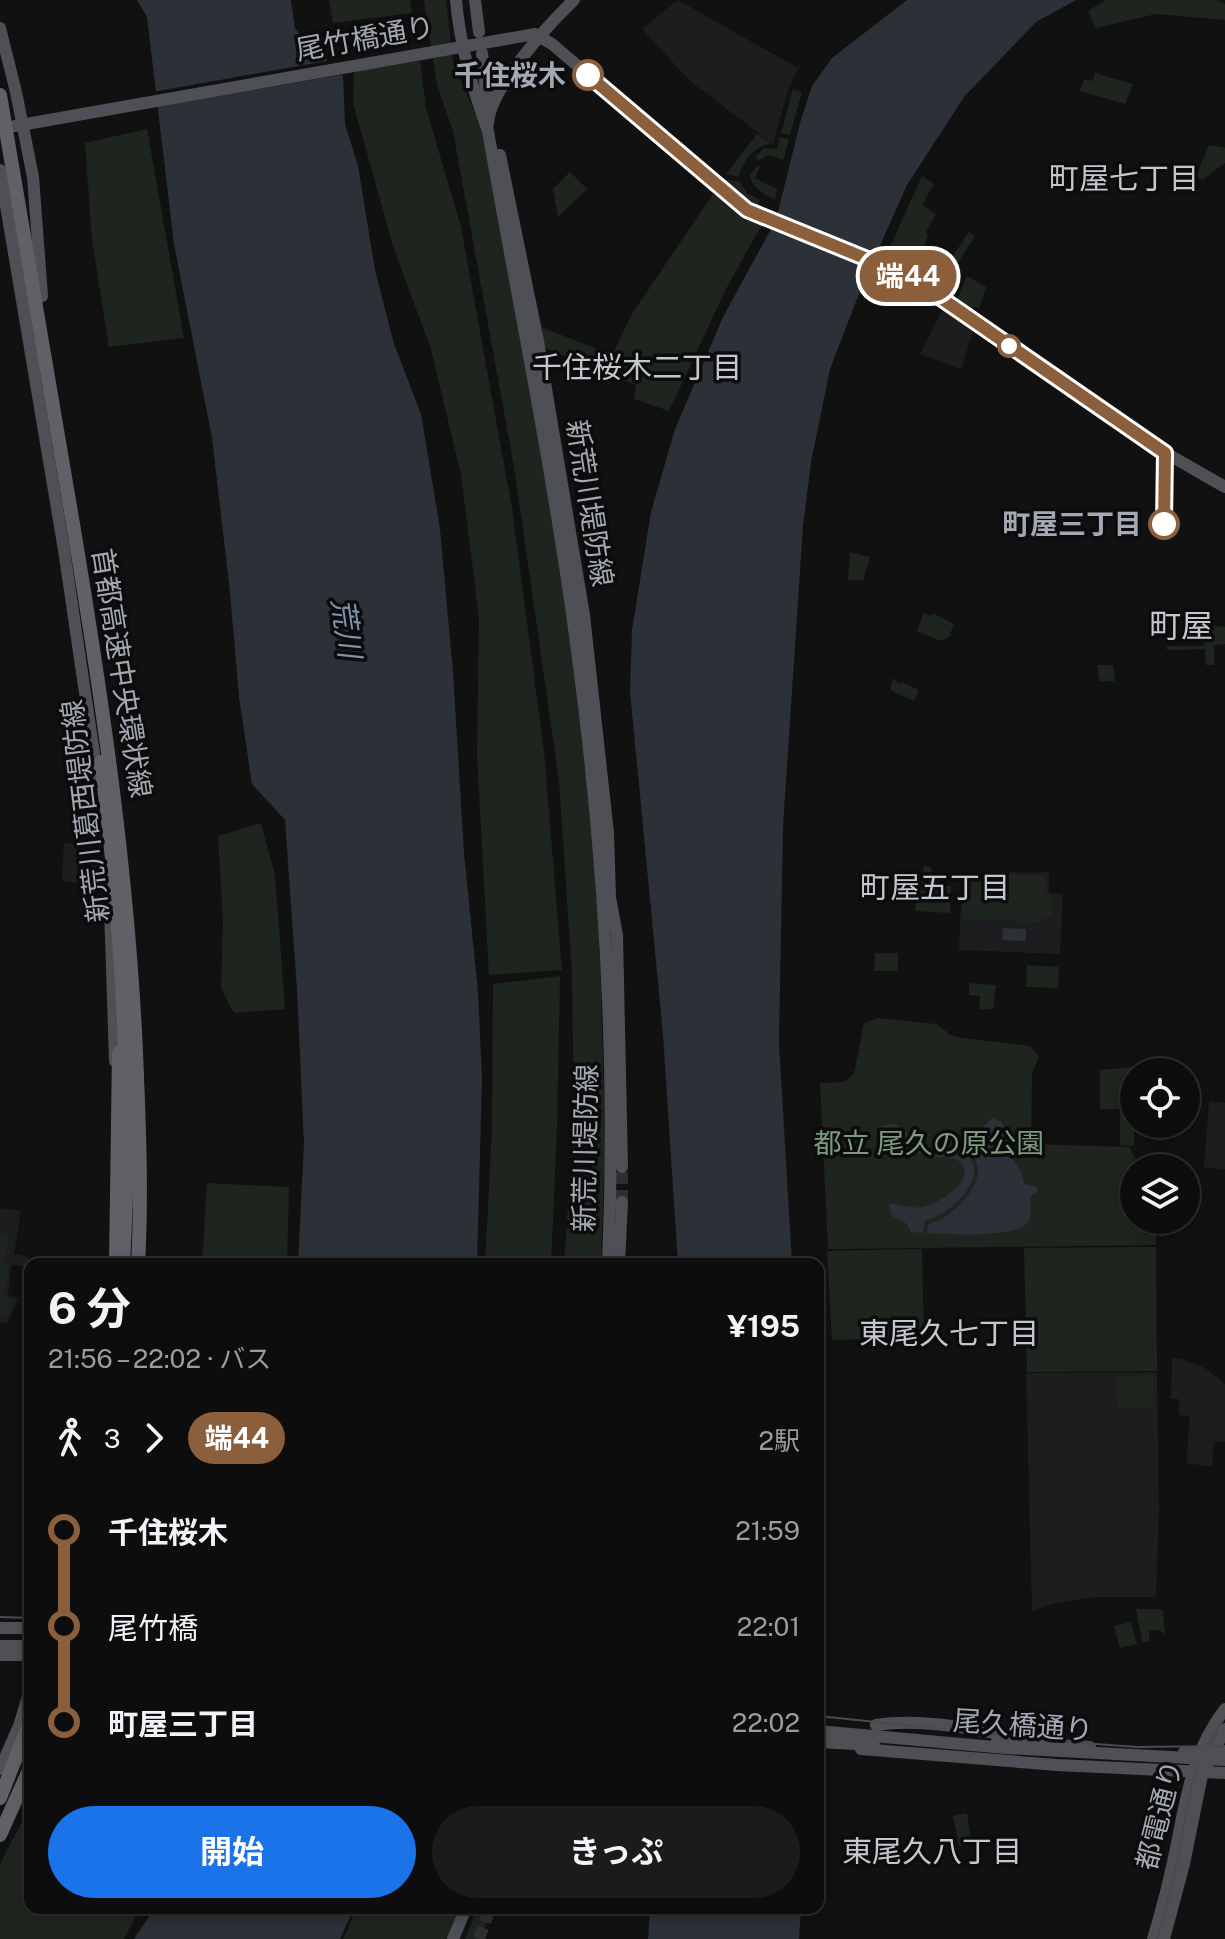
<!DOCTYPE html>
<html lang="ja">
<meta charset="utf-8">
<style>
:root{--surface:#0d0d0e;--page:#1b1b1c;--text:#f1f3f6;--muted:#9a9c9e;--line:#2d2d2e;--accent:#1a73e8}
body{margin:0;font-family:"Public Sans","Noto Sans JP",sans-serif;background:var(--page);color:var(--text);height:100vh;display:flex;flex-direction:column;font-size:30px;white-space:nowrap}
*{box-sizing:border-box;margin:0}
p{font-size:26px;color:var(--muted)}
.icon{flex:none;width:44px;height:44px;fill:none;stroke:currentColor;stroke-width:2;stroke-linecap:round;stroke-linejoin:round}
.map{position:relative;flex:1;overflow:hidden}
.drawer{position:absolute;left:24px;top:1258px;width:800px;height:656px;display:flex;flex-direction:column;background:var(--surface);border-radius:16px;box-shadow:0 4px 12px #0003,0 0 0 2px var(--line)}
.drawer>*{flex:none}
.badge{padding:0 16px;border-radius:26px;font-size:28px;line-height:52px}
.tools{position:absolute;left:1120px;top:1058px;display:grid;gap:16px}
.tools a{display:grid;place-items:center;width:80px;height:80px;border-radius:50%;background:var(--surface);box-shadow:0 4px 12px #0003,0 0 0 2px var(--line);font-size:40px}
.map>.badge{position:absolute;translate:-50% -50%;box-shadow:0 0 0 4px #fff}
.legs{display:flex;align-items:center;gap:12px;height:88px;padding:0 24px;font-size:26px}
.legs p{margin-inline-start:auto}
.summary{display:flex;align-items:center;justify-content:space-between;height:136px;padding:0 24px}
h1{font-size:44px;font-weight:700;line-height:60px}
.button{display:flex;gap:16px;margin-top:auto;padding:16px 24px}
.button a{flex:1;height:92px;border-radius:48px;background:var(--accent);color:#fff;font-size:32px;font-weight:700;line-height:92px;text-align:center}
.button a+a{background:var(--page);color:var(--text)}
ul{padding:0 24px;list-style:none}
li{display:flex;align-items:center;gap:28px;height:96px;font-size:30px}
li i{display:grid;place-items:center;width:12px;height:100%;margin:0 10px;background:currentColor}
li i::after{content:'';width:20px;height:20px;margin:-10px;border:6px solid;border-radius:50%;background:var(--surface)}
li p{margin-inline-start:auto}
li:first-child i{background:linear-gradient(#0000 50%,currentColor 0)}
li:last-child i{background:linear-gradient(currentColor 50%,#0000 0)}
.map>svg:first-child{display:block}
</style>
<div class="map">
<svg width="1225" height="1939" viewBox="0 0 1225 1939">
<rect width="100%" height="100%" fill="#111112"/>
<!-- built -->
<g fill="#1d1d1f">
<path d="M 678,0 L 798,68 L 787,93 L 773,144 L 690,81 L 642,29 Z"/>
<path d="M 943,308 L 974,328 L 961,369 L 920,354 Z"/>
<path d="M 64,843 L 94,845 L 99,885 L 62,881 Z"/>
<path d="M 1049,872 L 1049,893 L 1063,894 L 1060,954 L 959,950 L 962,873 Z"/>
<path d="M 1209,1101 L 1225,1103 L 1225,1169 L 1204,1168 Z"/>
<path d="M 0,1208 L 21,1211 L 14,1254 L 29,1257 L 27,1267 L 11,1265 L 8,1295 L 18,1298 L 7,1324 L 0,1322 Z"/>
<path d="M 1172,1358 L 1182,1359 L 1205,1368 L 1225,1384 L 1225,1442 L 1214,1441 L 1212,1467 L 1186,1463 L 1190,1416 L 1179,1415 L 1179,1399 L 1171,1399 Z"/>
<path d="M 1157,1372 L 1159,1509 L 1156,1597 L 1094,1597 L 1052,1604 L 1032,1611 L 1026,1373 Z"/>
</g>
<!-- green -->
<g fill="#1e251e">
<path d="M 329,0 L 410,0 L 412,13 L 333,23 Z"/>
<path d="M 424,0 L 446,0 L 453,61 L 484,135 L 550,500 L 575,677 L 588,782 L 599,921 L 605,1141 L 601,1264 L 564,1264 L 574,1120 L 572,974 L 559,781 L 514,467 L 453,131 L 437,85 Z"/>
<path d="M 1106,0 L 1217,0 L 1225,4 L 1225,20 L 1156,14 L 1096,28 L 1088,11 Z"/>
<path d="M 420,61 L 426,108 L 461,227 L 512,508 L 544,752 L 562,970 L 489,975 L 477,755 L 479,618 L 461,475 L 431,349 L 393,246 L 353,103 L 354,71 Z"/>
<path d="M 1095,73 L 1133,84 L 1125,104 L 1080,91 L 1084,79 L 1093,81 Z"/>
<path d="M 793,89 L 802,92 L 790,135 L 781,133 Z"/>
<path d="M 147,129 L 184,338 L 109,347 L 92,240 L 85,143 Z"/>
<path d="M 757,134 L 772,144 C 756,144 742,161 739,177 L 726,174 Z"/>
<path d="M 780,137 L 789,139 L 783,160 L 768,155 L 759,160 L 755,157 L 764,148 L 777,149 Z"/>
<path d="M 1209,145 L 1225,148 L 1225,163 L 1202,180 L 1196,176 Z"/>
<path d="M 758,165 L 760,167 L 755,178 L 777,189 L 775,199 C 765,196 750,186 750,175 Z"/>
<path d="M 570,172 L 587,189 L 558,217 L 553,189 Z"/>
<path d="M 922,176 L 934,184 L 922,205 L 936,214 L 926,232 L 928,235 L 922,253 L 928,256 L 919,274 L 914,271 L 914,263 L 889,249 Z"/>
<path d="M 726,180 L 739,181 L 747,193 L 760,200 L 758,206 L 724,181 Z"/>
<path d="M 713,194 L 761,226 L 726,289 L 669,411 L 634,399 L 636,385 L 545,348 L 541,327 L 612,355 L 632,314 Z"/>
<path d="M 969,232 L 975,236 L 955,267 L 948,263 Z"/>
<path d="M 967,276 L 986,287 L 979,309 L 975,306 L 972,310 L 957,300 Z"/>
<path d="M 850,552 L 870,557 L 863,580 L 848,580 Z"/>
<path d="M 924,613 L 932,616 L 933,613 L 954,624 L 950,634 L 952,635 L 941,641 L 917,631 Z"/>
<path d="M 1208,617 L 1214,617 L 1214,626 L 1225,627 L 1225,644 L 1214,645 L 1214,665 L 1206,665 L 1205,649 L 1167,650 L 1167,646 L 1204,646 L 1205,622 L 1208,622 Z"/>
<path d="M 1097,665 L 1113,665 L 1115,681 L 1100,681 Z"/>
<path d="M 893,678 L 900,684 L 902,682 L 919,690 L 914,701 L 890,690 Z"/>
<path d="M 261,823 L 275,875 L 285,1009 L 234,1013 L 221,988 L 223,920 L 218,836 Z"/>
<path d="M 924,866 L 931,867 L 932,886 L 951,886 L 950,913 L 915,911 L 916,892 L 920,892 Z"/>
<path d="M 963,874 L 1045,875 L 1045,895 L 1053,895 L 1052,917 L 1041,917 L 1040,922 L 962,919 Z"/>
<path d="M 875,953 L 898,953 L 898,971 L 874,971 Z"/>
<path d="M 1027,965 L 1059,967 L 1058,988 L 1026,987 Z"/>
<path d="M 560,976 L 557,1127 L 551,1264 L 485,1264 L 492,1129 L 493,984 Z"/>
<path d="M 969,983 L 996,985 L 993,1009 L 979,1009 L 980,996 L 969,995 Z"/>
<path d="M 878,1018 L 936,1024 L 951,1035 L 962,1038 L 1030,1046 L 1039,1057 L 1032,1073 L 1031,1144 L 1129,1147 L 1141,1168 L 1134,1168 L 1134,1220 L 1156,1220 L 1156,1245 L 828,1249 L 820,1083 L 843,1082 L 854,1074 L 864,1023 Z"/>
<path d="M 1134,1067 L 1134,1146 L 1120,1145 L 1120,1109 L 1100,1109 L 1100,1070 Z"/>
<path d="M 207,1183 L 289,1187 L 287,1264 L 202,1264 Z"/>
<path d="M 0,1233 L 9,1235 L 4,1263 L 9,1265 L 4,1297 L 11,1299 L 5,1316 L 0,1314 Z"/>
<path d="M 1156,1247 L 1157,1371 L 1027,1372 L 1024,1248 Z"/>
<path d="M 922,1249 L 924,1338 L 832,1340 L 827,1251 Z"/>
<path d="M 1153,1375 L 1153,1408 L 1117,1409 L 1116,1376 Z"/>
<path d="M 1136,1609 L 1159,1609 L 1163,1611 L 1165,1634 L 1159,1630 L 1149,1631 L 1149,1642 L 1142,1642 Z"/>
<path d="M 1131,1622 L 1137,1644 L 1120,1648 L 1114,1626 Z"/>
<path d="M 30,1806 L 30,1908 L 140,1908 L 124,1939 L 0,1939 L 0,1864 Z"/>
<path d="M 967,1813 L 972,1845 L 959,1846 L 953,1816 Z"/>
<path d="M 357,1908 L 459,1908 L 449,1939 L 343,1939 Z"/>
<path d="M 477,1908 L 492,1908 L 481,1939 L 465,1939 Z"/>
</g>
<!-- water -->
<g fill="#2b3137">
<path d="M 137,0 L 291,0 L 295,29 L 343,76 L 345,124 L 358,166 L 375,270 L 394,344 L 421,414 L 440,529 L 453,672 L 464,853 L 478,992 L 482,1078 L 477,1264 L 298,1264 L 304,1143 L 297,989 L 285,820 L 252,784 L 239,697 L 230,592 L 212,438 L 174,244 L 147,17 Z"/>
<path d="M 907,0 L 1076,0 L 1036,22 L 964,97 L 907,185 L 862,286 L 830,369 L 811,462 L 803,526 L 783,826 L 779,1043 L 792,1264 L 678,1264 L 663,1034 L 630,691 L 632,630 L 651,512 L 675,429 L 723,317 L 776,220 L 800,123 L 812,86 L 832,58 Z"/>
<path d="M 1003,928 L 1026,929 L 1026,941 L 1002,940 Z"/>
<path d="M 992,1118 L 1002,1122 L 1013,1159 L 1021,1171 L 1024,1184 L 1037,1187 L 1037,1192 L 1030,1197 C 1030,1204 1032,1216 1028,1222 C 1017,1239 946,1234 927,1233 L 928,1224 C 947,1222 977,1192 978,1172 C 978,1161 971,1152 966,1143 Z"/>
<path d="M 895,1124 C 906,1129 911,1141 920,1145 C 936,1153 952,1147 966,1148 C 970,1156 975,1164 974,1173 C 973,1192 943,1218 925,1220 L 923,1233 L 911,1232 L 907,1224 L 892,1216 L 889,1206 L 892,1203 C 900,1205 914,1209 923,1207 C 937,1204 979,1180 960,1162 C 955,1157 943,1158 936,1156 C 927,1154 920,1151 912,1156 L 899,1148 L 884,1145 L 881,1135 L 882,1126 Z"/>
<path d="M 155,1908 L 354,1908 L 340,1939 L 134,1939 Z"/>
<path d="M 650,1908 L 801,1908 L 799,1939 L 648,1939 Z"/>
</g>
<!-- pier -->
<g fill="#111112">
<path d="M 332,60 L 346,74 L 154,107 L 153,92 Z"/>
<path d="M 773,214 L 881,254 L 873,271 L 768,228 Z"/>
</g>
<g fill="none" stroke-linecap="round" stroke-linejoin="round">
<!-- major-tunnel -->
<g stroke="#2e2f32" stroke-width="12" stroke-dasharray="12 6" stroke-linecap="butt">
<path d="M 622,1202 L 622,1167"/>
<path d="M 479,1939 L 490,1908"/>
</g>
<!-- major -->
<g stroke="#4f5056" stroke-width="12">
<path d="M 456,0 C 460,46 472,88 488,131 C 518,302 553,471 576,643 C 604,849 617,1056 608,1264"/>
<path d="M 475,0 L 479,32"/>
<path d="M 0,28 L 16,92 L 33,177 L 42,296"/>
<path d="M 482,53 L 488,111"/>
<path d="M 488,124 C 489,89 549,24 574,0"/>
<path d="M 15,126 L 535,34 L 552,44 L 747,210 L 909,276 L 1150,444 L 1225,487"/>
<path d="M 500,155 L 538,341 L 584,615 L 608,833 L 610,897 L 617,935 L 622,1167"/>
<path d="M 0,170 L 64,550 L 97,774"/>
<path d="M 110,907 L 115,1061"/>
<path d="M 619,1264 L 622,1202"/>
<path d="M 0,1628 L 30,1628"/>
<path d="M 0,1646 L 30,1646"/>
<path d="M 0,1655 L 30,1655"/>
<path d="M 876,1725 C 919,1718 968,1728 1011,1736"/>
<path d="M 997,1741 L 1090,1747"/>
<path d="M 861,1749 L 1057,1765 L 1225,1773"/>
<path d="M 1184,1752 L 1225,1753"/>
<path d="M 0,1769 L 19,1726 L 30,1690"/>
<path d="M 453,1939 L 466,1908"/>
<path d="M 1153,1939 C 1162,1909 1170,1879 1176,1848 C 1186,1798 1193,1750 1225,1709"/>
<path d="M 1164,1939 L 1184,1864 L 1202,1775 L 1225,1729"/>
</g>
<!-- highway -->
<g stroke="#5f6167" stroke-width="14">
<path d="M 116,1264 L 119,1053"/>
<path d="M 0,1798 L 30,1722"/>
<path d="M 0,1835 L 30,1768"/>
</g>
<!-- tram -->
<g stroke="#4a4b50" stroke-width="2">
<path d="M 0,1617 L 30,1618"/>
<path d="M 818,1716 L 1069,1742 L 1137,1747 L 1225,1746"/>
<path d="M 1157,1939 C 1164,1915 1171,1891 1176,1867 C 1186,1814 1191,1760 1225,1716"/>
</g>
<!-- major-bridge -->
<g stroke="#4f5056" stroke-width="12">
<path d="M 818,1731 L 1005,1748 L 1225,1760"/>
<path d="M 818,1742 L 874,1745"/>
</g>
<!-- highway-bridge -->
<g stroke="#5f6167" stroke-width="14">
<path d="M 0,95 C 26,240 50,385 74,530 C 103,704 128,876 136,1052 C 139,1123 142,1194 138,1264"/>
<path d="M 101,762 C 122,927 133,1097 123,1264"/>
</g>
</g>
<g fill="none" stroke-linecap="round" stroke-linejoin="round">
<!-- line-1 casing -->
<g stroke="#fff" stroke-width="18">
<path id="line-1" d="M 588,75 L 747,210 L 909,276 L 1165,453 L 1164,524"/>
</g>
<!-- line-1 -->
<use href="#line-1" stroke="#8b5e3c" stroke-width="12"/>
</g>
<!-- markers -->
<g fill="#fff" stroke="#8b5e3c" stroke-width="4">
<circle cx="588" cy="75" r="14"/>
<circle cx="1009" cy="346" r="10"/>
<circle cx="1164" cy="524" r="14"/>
</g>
<g text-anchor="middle" stroke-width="7" stroke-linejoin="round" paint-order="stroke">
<!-- street labels -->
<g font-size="28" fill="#a4a8b2" stroke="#0c0c0d">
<text transform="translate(365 38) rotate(-10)" y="10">尾竹橋通り</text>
<text transform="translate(590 503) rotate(81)" y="10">新荒川堤防線</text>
<text transform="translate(122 673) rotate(81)" y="10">首都高速中央環状線</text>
<text transform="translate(85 811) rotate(-97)" y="10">新荒川葛西堤防線</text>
<text transform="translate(585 1148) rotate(-89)" y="10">新荒川堤防線</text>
<text transform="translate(1023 1725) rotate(4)" y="10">尾久橋通り</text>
<text transform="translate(1159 1815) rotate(-76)" y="10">都電通り</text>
</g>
<!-- stop labels -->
<g font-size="28" font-weight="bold" fill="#a4a8b2" stroke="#0c0c0d" text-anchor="end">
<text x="566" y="85">千住桜木</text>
<text x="1142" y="534">町屋三丁目</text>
</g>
<!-- park labels -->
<g font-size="28" fill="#7c9b7e" stroke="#0c0c0d">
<text x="929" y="1153">都立 尾久の原公園</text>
</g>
<!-- neighbourhood labels -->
<g font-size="30" fill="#c4c7ce" stroke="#0c0c0d">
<text x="1124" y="189">町屋七丁目</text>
<text x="637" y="378">千住桜木二丁目</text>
<text x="935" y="898">町屋五丁目</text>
<text x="949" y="1344">東尾久七丁目</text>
<text x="932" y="1862">東尾久八丁目</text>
</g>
<!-- water labels -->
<g font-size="30" font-style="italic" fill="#7d95aa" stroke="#0c0c0d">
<text transform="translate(346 628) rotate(82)" y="10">荒川</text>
</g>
<!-- quarter labels -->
<g font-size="32" fill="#c4c7ce" stroke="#0c0c0d">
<text x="1181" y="637">町屋</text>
</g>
</g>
</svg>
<div class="tools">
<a><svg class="icon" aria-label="locate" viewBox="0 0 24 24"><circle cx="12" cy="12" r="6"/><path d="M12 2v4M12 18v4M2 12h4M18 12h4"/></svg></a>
<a><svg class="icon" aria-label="layers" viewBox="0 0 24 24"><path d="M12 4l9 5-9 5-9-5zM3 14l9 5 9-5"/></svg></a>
</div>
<b class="badge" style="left:908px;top:276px;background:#8b5e3c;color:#fff">端44</b>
<section class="drawer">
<div class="summary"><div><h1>6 分</h1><p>21:56 – 22:02 · バス</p></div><b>¥195</b></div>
<div class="legs"><svg class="icon" aria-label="walk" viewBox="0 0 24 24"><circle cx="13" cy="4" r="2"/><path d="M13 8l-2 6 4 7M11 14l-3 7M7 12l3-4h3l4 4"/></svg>3<svg class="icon" aria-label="forward" viewBox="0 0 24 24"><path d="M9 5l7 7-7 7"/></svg><b class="badge" style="background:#8b5e3c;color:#fff">端44</b><p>2駅</p></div>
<ul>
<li><i style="color:#8b5e3c"></i><b>千住桜木</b><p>21:59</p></li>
<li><i style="color:#8b5e3c"></i><span>尾竹橋</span><p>22:01</p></li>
<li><i style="color:#8b5e3c"></i><b>町屋三丁目</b><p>22:02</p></li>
</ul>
<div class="button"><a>開始</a><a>きっぷ</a></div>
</section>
</div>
